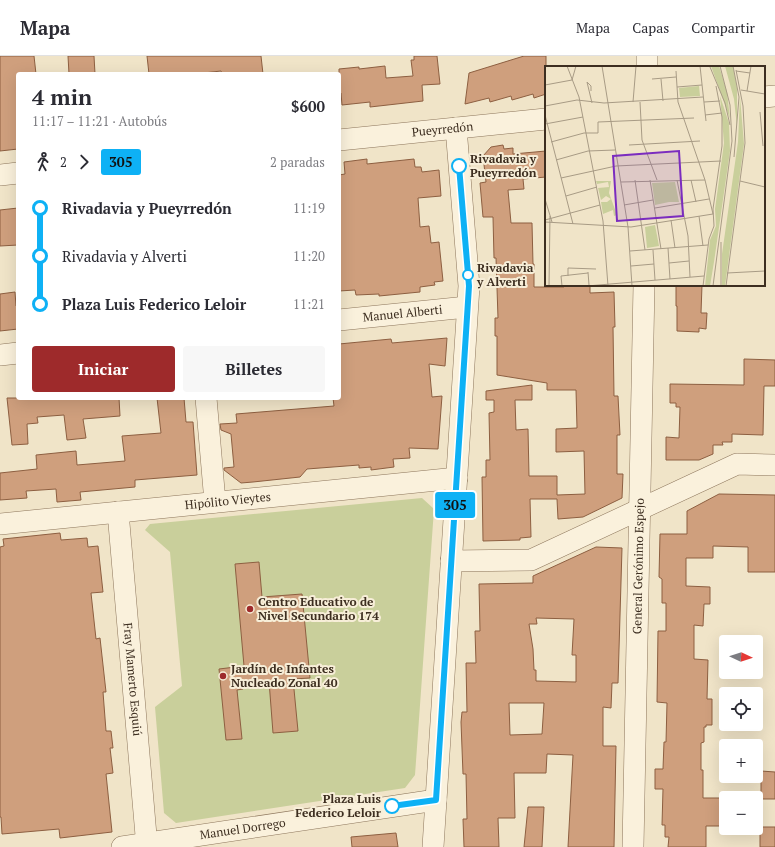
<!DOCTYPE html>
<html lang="es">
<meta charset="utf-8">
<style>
:root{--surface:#fff;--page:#f7f7f7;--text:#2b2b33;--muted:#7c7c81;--line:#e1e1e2;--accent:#9e2a2b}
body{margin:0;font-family:"PT Serif",serif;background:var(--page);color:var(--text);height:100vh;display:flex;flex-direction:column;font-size:15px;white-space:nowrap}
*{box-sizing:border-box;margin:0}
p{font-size:13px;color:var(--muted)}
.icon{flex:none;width:22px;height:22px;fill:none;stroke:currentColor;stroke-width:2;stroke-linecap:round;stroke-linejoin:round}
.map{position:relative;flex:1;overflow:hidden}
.side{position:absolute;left:16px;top:16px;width:325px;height:328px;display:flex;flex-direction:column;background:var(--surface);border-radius:4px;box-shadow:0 4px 16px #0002}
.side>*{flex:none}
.badge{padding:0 8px;border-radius:3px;font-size:14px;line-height:26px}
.needle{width:26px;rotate:94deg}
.buttons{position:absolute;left:719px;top:579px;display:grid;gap:8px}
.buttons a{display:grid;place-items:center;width:44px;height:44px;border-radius:4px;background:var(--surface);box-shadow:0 4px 16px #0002;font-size:20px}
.map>.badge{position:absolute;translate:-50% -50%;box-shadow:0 0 0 2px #fff}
.legs{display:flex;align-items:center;gap:6px;height:44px;padding:0 16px;font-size:13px}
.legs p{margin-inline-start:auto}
.overview{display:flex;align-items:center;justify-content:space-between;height:68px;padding:0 16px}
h1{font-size:22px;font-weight:700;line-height:30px}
.cta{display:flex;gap:8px;margin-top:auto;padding:8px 16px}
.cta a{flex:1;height:46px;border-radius:4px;background:var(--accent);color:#fff;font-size:16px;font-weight:700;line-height:46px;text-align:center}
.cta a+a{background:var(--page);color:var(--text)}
ul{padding:0 16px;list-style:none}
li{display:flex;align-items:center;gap:14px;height:48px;font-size:15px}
li i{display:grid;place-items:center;width:6px;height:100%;margin:0 5px;background:currentColor}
li i::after{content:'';width:10px;height:10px;margin:-5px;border:3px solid;border-radius:50%;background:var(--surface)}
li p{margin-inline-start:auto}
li:first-child i{background:linear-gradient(#0000 50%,currentColor 0)}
li:last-child i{background:linear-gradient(currentColor 50%,#0000 0)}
header{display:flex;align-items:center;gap:24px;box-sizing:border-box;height:56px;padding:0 20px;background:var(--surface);border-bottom:1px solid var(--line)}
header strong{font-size:19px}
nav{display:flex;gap:22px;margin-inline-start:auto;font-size:14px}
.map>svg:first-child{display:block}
</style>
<header>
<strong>Mapa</strong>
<nav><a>Mapa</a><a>Capas</a><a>Compartir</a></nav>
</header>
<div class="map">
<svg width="775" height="791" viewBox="0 0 775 791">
<rect width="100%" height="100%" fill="#f0e4c8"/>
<!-- green -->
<path fill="#c9cf9b" d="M 422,442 L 434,453 L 415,719 L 405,732 L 176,767 L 164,757 L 155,651 L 182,630 L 170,496 L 145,474 L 150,468 Z"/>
<!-- building -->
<g fill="#cf9f7d" stroke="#8d5f41" fill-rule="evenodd">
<path d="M 0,0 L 34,0 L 36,18 L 18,18 L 18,93 L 0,95 Z"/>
<path d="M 68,0 L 94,0 L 95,18 L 69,18 Z"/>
<path d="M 147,0 L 261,0 L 263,18 L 222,18 L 221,15 L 195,18 L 149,18 Z"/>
<path d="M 414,0 L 437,0 L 440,28 L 422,29 L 423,45 L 370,51 L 370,46 L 342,49 L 341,37 L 339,37 L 339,13 L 359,11 L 359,13 L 385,10 L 386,22 L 413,20 L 411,4 L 414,4 Z"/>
<path d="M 524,0 L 546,0 L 546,38 L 534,42 L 533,38 L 512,44 L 511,40 L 490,46 L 489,42 L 465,48 L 469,17 Z"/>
<path d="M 503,89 L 504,93 L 513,92 L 513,98 L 546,95 L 546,121 L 523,123 L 524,133 L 508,134 L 511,167 L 532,167 L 533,208 L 534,208 L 534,231 L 564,231 L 564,229 L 590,229 L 590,237 L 614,236 L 615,271 L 613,271 L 614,340 L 618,340 L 620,379 L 617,379 L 617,418 L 623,418 L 622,442 L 583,461 L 558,463 L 557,443 L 530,443 L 531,481 L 520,482 L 520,484 L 483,485 L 482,421 L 486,421 L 486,404 L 490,404 L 489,357 L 494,356 L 494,344 L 486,344 L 486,335 L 532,329 L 532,344 L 515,344 L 516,374 L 528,373 L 529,420 L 557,420 L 557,439 L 585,438 L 584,395 L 556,396 L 556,373 L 577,372 L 576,334 L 547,334 L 547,327 L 497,319 L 497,280 L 495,280 L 495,262 L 498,262 L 496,202 L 494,202 L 493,161 L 483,161 L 480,127 L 486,126 L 483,100 L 491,91 Z"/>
<path d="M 367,103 L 367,108 L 414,103 L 415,111 L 421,111 L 422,116 L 439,114 L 441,140 L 418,142 L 420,171 L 429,170 L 431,187 L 439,186 L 443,225 L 434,226 L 435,229 L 420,231 L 420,236 L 379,240 L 379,238 L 356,239 L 355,234 L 339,235 L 339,119 L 345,118 L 344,106 Z"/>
<path d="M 18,152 L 18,189 L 0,190 L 0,154 Z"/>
<path d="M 676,229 L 702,229 L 701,257 L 707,257 L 706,273 L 699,272 L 699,276 L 677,275 L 677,250 L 676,250 Z"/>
<path d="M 15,236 L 16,250 L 18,249 L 18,273 L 0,275 L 0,238 Z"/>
<path d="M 447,282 L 445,310 L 429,308 L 432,341 L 442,340 L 438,393 L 409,392 L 410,402 L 393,403 L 394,411 L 371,414 L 371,411 L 359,412 L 359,409 L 307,413 L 300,421 L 253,426 L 241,427 L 224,414 L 224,412 L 234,411 L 231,378 L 221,374 L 220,368 L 237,367 L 236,358 L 334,350 L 333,342 L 339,342 L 339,288 L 391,283 L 392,287 Z"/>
<path d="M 744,303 L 775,304 L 775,330 L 764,330 L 763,379 L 732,378 L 732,386 L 722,386 L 723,389 L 713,389 L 713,398 L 699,404 L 666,404 L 666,381 L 679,382 L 680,351 L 676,351 L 676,347 L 670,347 L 670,328 L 744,329 Z"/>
<path d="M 7,342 L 119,342 L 120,360 L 83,363 L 86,382 L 67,384 L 64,359 L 37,361 L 38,367 L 27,368 L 28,388 L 12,389 Z"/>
<path d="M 157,342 L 184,342 L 186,366 L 193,366 L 197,419 L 135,424 L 135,431 L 80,436 L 81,444 L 57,446 L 56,433 L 26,435 L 27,442 L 0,444 L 0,417 L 37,413 L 36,399 L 76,395 L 77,409 L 125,405 L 122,380 L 161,377 Z"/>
<path d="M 719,438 L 775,439 L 775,516 L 748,516 L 748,491 L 713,490 L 713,502 L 686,502 L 686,530 L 710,531 L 710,548 L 704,548 L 703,570 L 694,569 L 694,603 L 708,604 L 707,643 L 712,643 L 712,669 L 706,669 L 706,671 L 704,671 L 704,686 L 701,687 L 701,714 L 703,714 L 703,742 L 724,742 L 724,770 L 706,770 L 706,791 L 668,791 L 669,781 L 665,781 L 665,769 L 662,769 L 663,733 L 655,733 L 655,713 L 663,713 L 664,686 L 666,686 L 667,647 L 657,646 L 658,575 L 666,575 L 666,547 L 662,547 L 662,523 L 659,521 L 660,478 L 687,478 L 687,455 Z"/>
<path d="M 60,477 L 61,484 L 87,482 L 88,491 L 98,490 L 103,536 L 91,537 L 96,583 L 100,582 L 106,636 L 103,636 L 106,675 L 111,675 L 113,692 L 110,692 L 113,717 L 106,718 L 112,776 L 60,782 L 59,773 L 2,778 L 1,761 L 0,761 L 0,491 L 4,490 L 3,483 Z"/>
<path d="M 596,491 L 622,492 L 618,627 L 612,627 L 611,652 L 603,651 L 603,690 L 616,690 L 614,791 L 568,791 L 573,699 L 547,698 L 546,717 L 514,717 L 515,762 L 498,762 L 499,791 L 464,791 L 463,763 L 467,763 L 466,718 L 463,718 L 461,666 L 462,656 L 467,656 L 466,607 L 476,607 L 475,575 L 480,575 L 479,528 L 533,527 L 533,520 ZM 536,562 L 574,563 L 572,599 L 576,599 L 576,626 L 536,625 L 536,614 L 534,614 L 533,593 L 529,568 L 537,568 ZM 509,647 L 544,647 L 542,678 L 510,679 Z"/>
<path d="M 259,506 L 262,541 L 302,538 L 310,622 L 293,623 L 298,675 L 273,677 L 269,625 L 242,628 L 243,633 L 237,634 L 242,683 L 226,684 L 219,613 L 244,610 L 235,508 Z"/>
<path d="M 761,715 L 775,716 L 775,743 L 761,743 Z"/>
<path d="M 528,751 L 544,751 L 542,791 L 524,791 Z"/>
<rect x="760" y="771" width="15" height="20"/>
<path d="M 396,777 L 398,791 L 352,791 L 351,781 Z"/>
</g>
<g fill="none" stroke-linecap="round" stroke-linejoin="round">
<!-- minor casing -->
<g stroke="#8d765c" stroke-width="22">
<g id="minor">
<path d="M 647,0 L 647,11"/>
<path d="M 764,41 L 775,40"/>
<path id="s1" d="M 339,84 L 546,63"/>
<path d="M 0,119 L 18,117"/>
<path id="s2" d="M 339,264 L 467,251"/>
<path d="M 0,299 L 18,297"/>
<path d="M 206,342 L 215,446"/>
<path id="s3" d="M 118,456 L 147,791"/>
<path id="s4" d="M 0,468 L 457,422"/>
<path d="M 451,505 L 531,504 L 737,408 L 775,409"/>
<path id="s5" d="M 122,791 L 436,744"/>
<path d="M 433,791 L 469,230 L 456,72"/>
<path id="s6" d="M 633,791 L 644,229"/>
</g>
</g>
<!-- minor -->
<use href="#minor" stroke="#faf1dc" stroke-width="21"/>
</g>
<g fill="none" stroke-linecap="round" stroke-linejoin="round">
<!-- line-1 casing -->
<g stroke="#fff" stroke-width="9">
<path id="line-1" d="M 392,750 L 436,744 L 469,230 L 459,110"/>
</g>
<!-- line-1 -->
<use href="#line-1" stroke="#0eb1f5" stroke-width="6"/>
</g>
<!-- markers -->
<g fill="#fff" stroke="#0eb1f5" stroke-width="2">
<circle cx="459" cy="110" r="7"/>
<circle cx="468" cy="219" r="5"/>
<circle cx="392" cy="750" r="7"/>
</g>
<g fill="#9e2a2b" stroke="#f7eed8" stroke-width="1.5">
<circle cx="250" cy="553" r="4"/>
<circle cx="223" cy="620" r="4"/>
</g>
<g text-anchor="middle" stroke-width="4" stroke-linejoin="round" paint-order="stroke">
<!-- street labels -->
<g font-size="12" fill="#3d2e20" stroke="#f7eed8">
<text dy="4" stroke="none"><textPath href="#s1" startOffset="104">Pueyrredón</textPath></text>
<text dy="4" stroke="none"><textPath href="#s2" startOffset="64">Manuel Alberti</textPath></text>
<text dy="4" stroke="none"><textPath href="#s4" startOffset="229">Hipólito Vieytes</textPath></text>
<text dy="4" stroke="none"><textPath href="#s6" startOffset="281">General Gerónimo Espejo</textPath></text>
<text dy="4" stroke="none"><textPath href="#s3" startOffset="168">Fray Mamerto Esquiú</textPath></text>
<text dy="4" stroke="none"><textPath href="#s5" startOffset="122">Manuel Dorrego</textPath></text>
</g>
<!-- stop labels -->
<g font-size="12" font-weight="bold" fill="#3d2e20" stroke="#f7eed8" text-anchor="start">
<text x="470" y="107">Rivadavia y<tspan x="470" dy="14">Pueyrredón</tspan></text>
<text x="477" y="216">Rivadavia<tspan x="477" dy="14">y Alverti</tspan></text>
<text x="381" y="747" text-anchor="end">Plaza Luis<tspan x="381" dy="14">Federico Leloir</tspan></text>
</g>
<!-- poi labels -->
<g font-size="12" font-weight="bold" fill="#3d2e20" stroke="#f7eed8" text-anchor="start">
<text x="258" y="550">Centro Educativo de<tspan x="258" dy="14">Nivel Secundario 174</tspan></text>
<text x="231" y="617">Jardín de Infantes<tspan x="231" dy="14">Nucleado Zonal 40</tspan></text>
</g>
</g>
<!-- overview -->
<g transform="translate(545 10)">
<rect width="220" height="220" fill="#f0e4c8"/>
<path d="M 166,0 L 174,0 L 182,26 L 185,53 ZM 180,0 L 188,0 L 192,22 L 192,61 L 189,33 ZM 154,20 L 155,30 L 135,31 L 134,22 ZM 175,30 L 184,57 L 185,85 L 169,196 L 165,220 L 160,220 L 165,174 L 171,160 L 170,143 L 179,77 ZM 195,31 L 199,78 L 180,220 L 177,220 L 177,188 L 193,76 ZM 51,115 L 66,115 L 64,127 L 72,149 L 69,150 L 68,144 L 58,148 L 56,136 L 62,136 L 66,133 L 61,130 L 56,134 L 53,122 L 64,121 L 63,116 L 52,118 ZM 130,116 L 134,136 L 124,136 L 110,139 L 107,117 ZM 110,159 L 114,180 L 102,182 L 100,161 Z" fill="#c9cf9b"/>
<path fill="none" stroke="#a89b85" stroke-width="1" d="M 22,0 L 34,31 L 58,155 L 63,220M 57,0 L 83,161 L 87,220M 155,0 L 161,55M 188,0 L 194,31 L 189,91M 165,1 L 180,37 L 185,59M 191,5 L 205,7M 107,13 L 131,11M 116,13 L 118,35M 0,19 L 27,14 L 31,0M 132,21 L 157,19M 196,24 L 220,28M 46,25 L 46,20 L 42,16 L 47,37M 202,25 L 206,0M 88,36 L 91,0M 95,36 L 97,74 L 112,114M 159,36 L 175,35M 0,40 L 32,34 L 59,37 L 158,31M 215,46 L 218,80M 0,49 L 28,158M 160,49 L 177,47M 0,58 L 38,51M 6,76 L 39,67 L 53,67 L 53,56 L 149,52M 84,79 L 155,75M 11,94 L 43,85 L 70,84M 16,112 L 71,100 L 176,95M 90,114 L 100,184M 105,114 L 116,183M 132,114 L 143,170 L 145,211M 146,114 L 151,136M 195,115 L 220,121M 76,116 L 160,114M 21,130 L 52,121M 0,133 L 7,156M 79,139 L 108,134M 110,142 L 164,133M 154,150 L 158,180M 0,154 L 55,139M 126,154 L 130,182M 0,156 L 86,161 L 168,148 L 160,114 L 133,36 L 131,5M 123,182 L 125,213M 108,184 L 110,214M 85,185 L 163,179M 124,197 L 144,195M 86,200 L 109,198M 43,206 L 44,219M 182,207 L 220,205M 23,210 L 23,202 L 51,203M 4,220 L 5,150M 17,220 L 16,210 L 43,207M 42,220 L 159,210M 158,220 L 164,173 L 169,160 L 168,143 L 177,80 L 177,51 L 171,20M 168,220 L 187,75 L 185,39 L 175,0M 176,220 L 176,176M 181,220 L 200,77 L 198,40 L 191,4"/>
<path fill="#7b2cbf" fill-opacity="0.15" stroke="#7b2cbf" stroke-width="2" d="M 134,85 L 138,150 L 72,155 L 68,90 Z"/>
<rect width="220" height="220" fill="none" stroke="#3d2e20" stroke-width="2"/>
</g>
</svg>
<div class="buttons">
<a><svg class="needle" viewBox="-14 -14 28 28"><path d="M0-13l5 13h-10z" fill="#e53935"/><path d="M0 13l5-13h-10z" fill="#7c7c81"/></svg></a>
<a><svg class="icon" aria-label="locate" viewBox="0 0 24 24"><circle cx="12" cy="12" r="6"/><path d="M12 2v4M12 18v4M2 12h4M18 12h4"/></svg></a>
<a>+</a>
<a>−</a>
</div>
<b class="badge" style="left:455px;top:449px;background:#0eb1f5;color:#111">305</b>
<section class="side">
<div class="overview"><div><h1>4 min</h1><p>11:17 – 11:21 · Autobús</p></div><b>$600</b></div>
<div class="legs"><svg class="icon" aria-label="walk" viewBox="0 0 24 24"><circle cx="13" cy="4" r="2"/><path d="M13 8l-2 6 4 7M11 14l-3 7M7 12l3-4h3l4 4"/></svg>2<svg class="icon" aria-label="forward" viewBox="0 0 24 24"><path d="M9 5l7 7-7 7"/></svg><b class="badge" style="background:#0eb1f5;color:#111">305</b><p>2 paradas</p></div>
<ul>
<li><i style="color:#0eb1f5"></i><b>Rivadavia y Pueyrredón</b><p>11:19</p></li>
<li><i style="color:#0eb1f5"></i><span>Rivadavia y Alverti</span><p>11:20</p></li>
<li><i style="color:#0eb1f5"></i><b>Plaza Luis Federico Leloir</b><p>11:21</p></li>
</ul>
<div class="cta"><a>Iniciar</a><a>Billetes</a></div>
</section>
</div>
